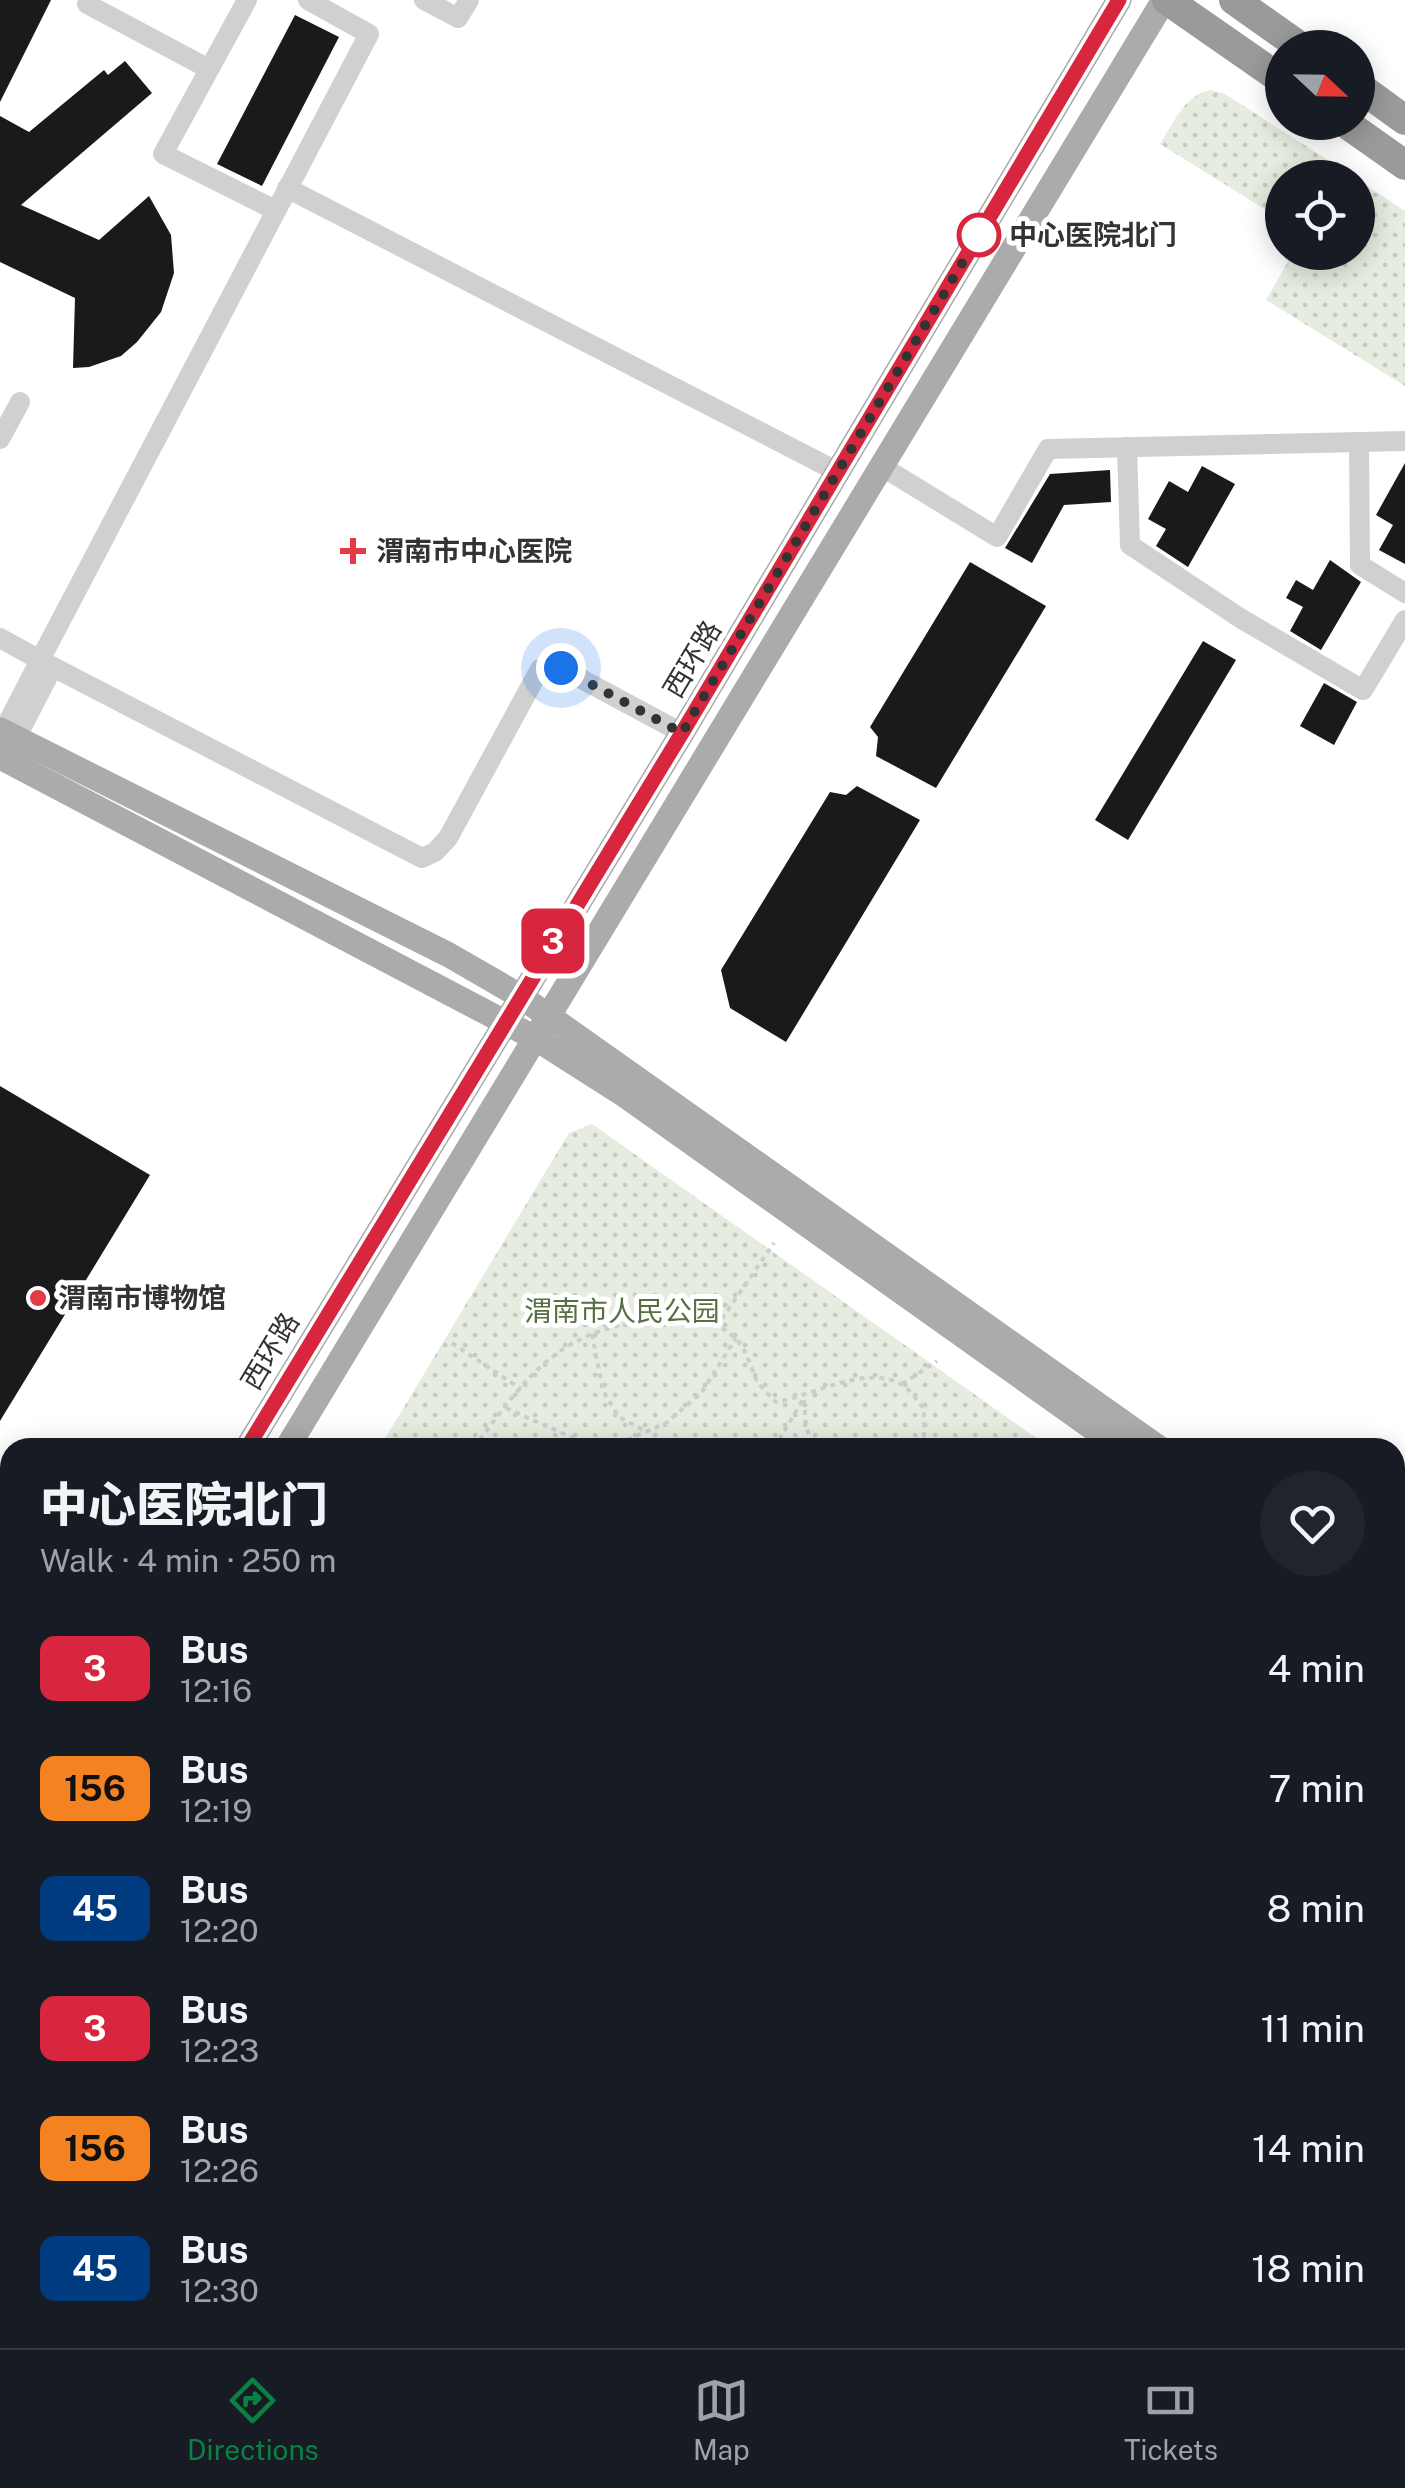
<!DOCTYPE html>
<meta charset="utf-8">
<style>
:root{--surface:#171b24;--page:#20242c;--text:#f1f3f6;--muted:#9ea1a6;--line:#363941;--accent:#0b8043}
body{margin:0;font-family:"Public Sans","Noto Sans SC",sans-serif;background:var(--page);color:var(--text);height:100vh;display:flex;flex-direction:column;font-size:38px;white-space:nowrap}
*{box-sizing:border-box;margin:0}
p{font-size:32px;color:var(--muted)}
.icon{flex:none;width:55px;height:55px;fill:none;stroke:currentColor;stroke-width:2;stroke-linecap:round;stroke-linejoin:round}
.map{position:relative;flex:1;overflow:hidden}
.drawer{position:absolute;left:0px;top:1438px;width:1405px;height:912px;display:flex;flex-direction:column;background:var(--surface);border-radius:30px 30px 0 0;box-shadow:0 5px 25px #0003}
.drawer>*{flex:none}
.badge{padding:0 20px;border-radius:15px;font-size:35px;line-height:65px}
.needle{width:65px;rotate:112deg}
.buttons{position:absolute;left:1265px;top:30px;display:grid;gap:20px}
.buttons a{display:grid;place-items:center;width:110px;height:110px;border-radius:50%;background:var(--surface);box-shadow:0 5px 25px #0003;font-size:50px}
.you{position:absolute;width:50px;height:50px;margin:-25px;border:8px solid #fff;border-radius:50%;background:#1a73e8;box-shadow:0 0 0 15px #1a73e833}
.map>.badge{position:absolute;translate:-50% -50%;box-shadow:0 0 0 5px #fff}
.round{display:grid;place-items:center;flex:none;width:105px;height:105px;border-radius:52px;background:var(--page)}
.head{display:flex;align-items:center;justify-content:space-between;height:170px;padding:0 40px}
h1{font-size:48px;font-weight:800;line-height:75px}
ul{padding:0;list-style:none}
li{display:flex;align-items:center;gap:30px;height:120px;padding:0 40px}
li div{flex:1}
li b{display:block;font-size:38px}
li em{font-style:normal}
li .badge{min-width:110px;font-weight:700;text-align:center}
.menu{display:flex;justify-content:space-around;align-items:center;height:140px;border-top:2px solid var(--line);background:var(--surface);font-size:28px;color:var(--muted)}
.menu a{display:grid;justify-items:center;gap:5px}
.menu .selected{color:var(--accent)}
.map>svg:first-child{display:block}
</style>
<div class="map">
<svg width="1405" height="2348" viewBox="0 0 1405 2348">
<defs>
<pattern id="park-dots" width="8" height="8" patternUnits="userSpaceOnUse" patternTransform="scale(2.5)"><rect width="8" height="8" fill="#e6ecdf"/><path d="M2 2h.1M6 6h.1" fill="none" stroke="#c6cbc0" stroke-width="1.8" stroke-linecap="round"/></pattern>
</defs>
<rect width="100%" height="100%" fill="#fff"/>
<!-- park -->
<g fill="url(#park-dots)">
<path d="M 1211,90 L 1225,94 L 1354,177 L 1282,178 L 1282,220 L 1160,144 C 1173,124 1186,93 1211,90 Z"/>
<path d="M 1358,180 L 1405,211 L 1405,386 L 1266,300 L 1293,253 L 1358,252 Z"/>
<path d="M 592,1124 L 1049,1447 L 380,1447 L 569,1133 Z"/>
<path d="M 1395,1692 L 1405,1699 L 1405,2348 L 355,2348 L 343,2340 L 1395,2340 Z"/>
</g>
<!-- building -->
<g fill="#1a1a1a">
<path d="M 0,0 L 51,0 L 0,102 Z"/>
<path d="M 295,15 L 339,37 L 262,186 L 217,164 Z"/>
<path d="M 125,61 L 152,93 L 21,205 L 99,240 L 149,196 L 171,235 L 174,273 L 161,312 L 137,342 L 121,356 L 89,367 L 73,368 L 75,298 L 0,262 L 0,116 L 29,132 L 104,70 L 108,75 Z"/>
<path d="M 1405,463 L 1405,564 L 1379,550 L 1393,525 L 1376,515 Z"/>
<path d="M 1202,466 L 1235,484 L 1188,567 L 1156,546 L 1166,529 L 1148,519 L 1169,481 L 1188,492 Z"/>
<path d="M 1110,470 L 1111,502 L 1064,505 L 1032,563 L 1005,548 L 1050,474 Z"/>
<path d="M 1330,560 L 1361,582 L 1321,650 L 1290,631 L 1303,607 L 1286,598 L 1296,580 L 1313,590 Z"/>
<path d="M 970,562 L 1046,606 L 936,788 L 876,756 L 878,737 L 870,727 Z"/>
<path d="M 1203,641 L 1236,660 L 1128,840 L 1095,820 Z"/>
<path d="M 1324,683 L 1357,702 L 1334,745 L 1300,726 Z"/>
<path d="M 857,786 L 920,820 L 786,1042 L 730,1008 L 721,970 L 830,792 L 846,795 Z"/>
<path d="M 0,1086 L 150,1175 L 0,1421 Z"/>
</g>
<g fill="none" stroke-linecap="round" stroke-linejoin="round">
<!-- path -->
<g stroke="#cdcdcd" stroke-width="4" stroke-dasharray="5 5" stroke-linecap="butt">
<path d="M 716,1327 L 774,1243"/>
<path d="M 592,1334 L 603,1391 L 619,1417 L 647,1432"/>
<path d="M 452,1343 L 521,1389"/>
<path d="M 902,1384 L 937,1361"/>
<path d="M 804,1400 L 806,1428 L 816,1448"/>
<path d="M 506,1408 L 591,1446 L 622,1442 L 666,1423 L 702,1392 L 736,1338"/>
<path d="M 474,1448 C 530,1371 563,1326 663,1319 C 690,1317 714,1318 735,1338 C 746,1348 750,1366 756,1379 C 761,1388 769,1395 776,1402 C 813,1396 867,1363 902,1385 C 910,1389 918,1402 924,1409 L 924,1448"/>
<path d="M 774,1448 L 804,1398"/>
<path d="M 903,1448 L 926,1441 L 930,1448"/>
<path d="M 1395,1986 L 1405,1990"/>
<path d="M 1395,2052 L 1405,2058"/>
<path d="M 634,2340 L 645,2348"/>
<path d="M 819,2340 L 831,2348"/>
<path d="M 765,2348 L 767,2340"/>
<path d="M 810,2348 L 815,2340"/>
<path d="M 928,2348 L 933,2340"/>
</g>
<!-- minor -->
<g stroke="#d0d0d0" stroke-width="20">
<path d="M 89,0 L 87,4 L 209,69"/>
<path d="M 247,0 L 163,154 L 275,210"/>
<path d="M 424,0 L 458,18 L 469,0"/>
<path d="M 287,188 L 838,472"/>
<path d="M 0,439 L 20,402"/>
<path d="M 1359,442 L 1360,565 L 1405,593"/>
<path d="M 1127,447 L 1130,545 L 1240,618 L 1363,690 L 1405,620"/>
<path d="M 881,466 L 997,537 L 1048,449 L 1405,441"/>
<path d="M 0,638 L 40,660 L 369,34 L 308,0"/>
<path d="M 53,667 L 422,858 L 435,852 L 448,838 L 540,669 L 561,668 L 682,733"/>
<path d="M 0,738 L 40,660 L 53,667 L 9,752"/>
</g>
<!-- major -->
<g stroke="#ababab" stroke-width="25">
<path d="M 0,730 L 449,955 L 520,996 L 1159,1448"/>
<path d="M 0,757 L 535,1038 L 626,1096 L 1121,1448"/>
<path d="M 247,1448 L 682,733 L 1119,0"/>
<path d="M 287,1448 L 1164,0"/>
<path d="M 1395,1614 L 1405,1621"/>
<path d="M 1395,1643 L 1405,1650"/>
<path d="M 0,1857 L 10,1840"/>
<path d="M 0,1921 L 10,1904"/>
<path d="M 0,2165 L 10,2172"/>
<path d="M 0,2191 L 10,2197"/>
<path d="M 223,2340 L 235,2348"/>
<path d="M 261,2340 L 273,2348"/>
</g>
<!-- highway -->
<g stroke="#9a9a9a" stroke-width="30">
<path d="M 1167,0 L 1282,80"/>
<path d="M 1234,0 L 1302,48"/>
<path d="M 1358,86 L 1405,120"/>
<path d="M 1344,122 L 1405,165"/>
</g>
</g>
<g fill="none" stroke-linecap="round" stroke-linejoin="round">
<!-- line casing -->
<g stroke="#fff" stroke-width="22">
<path id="line" d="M 247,1448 L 682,733 L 1119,0"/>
</g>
<!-- line -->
<use href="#line" stroke="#d7263d" stroke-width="15"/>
<!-- walk -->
<path stroke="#333" stroke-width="10" stroke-dasharray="0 18" d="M 561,668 L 682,733 L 979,235"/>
</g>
<!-- markers -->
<circle fill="#fff" stroke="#d7263d" stroke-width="5" cx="979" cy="235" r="20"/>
<g fill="#e63946" stroke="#fff" stroke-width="4">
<path d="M348 536h10v10h10v10h-10v10h-10v-10h-10v-10h10z"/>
<circle cx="38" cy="1298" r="10"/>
</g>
<g text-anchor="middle" stroke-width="10" stroke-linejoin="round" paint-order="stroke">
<!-- stop labels -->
<g font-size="28" font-weight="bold" fill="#333" stroke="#fff" text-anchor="start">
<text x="1009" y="245">中心医院北门</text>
</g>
<!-- poi labels -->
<g font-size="28" font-weight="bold" fill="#333" stroke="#fff" text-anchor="start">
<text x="376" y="561">渭南市中心医院</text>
<text x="58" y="1308">渭南市博物馆</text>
</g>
<!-- street labels -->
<g font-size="28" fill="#333" stroke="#fff">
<text transform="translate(692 659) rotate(-59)" y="10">西环路</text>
<text transform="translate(270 1351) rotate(-59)" y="10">西环路</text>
</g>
<!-- park labels -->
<g font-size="28" fill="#56703f" stroke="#fff">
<text x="622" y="1321">渭南市人民公园</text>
</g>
</g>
</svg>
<div class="buttons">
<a><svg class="needle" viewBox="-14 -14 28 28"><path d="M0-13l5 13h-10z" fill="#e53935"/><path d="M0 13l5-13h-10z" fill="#9ea1a6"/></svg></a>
<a><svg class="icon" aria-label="locate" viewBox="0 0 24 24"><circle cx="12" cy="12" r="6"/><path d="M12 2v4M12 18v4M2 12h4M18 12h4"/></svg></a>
</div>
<div class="you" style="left:561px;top:668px"></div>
<b class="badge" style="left:553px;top:941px;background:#d7263d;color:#fff">3</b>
<section class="drawer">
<div class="head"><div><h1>中心医院北门</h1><p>Walk · 4 min · 250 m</p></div><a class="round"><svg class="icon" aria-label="heart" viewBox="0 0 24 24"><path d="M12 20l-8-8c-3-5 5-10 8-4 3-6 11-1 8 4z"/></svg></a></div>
<ul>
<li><span class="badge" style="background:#d7263d;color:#fff">3</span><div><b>Bus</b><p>12:16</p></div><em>4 min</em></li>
<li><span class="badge" style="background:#f58220;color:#111">156</span><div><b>Bus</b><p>12:19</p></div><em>7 min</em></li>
<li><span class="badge" style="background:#003b80;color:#fff">45</span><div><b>Bus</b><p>12:20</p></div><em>8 min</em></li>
<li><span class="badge" style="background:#d7263d;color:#fff">3</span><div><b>Bus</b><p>12:23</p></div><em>11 min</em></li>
<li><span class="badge" style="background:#f58220;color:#111">156</span><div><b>Bus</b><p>12:26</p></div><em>14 min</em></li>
<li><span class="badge" style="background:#003b80;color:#fff">45</span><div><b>Bus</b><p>12:30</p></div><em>18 min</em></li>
</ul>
</section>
</div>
<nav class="menu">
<a class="selected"><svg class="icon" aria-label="directions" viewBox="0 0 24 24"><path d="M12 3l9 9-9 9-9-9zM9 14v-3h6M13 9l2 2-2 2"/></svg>Directions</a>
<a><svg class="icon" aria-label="map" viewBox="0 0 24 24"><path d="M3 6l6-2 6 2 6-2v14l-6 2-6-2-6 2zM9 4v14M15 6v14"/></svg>Map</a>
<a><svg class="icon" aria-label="tickets" viewBox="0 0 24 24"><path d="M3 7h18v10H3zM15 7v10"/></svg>Tickets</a>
</nav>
